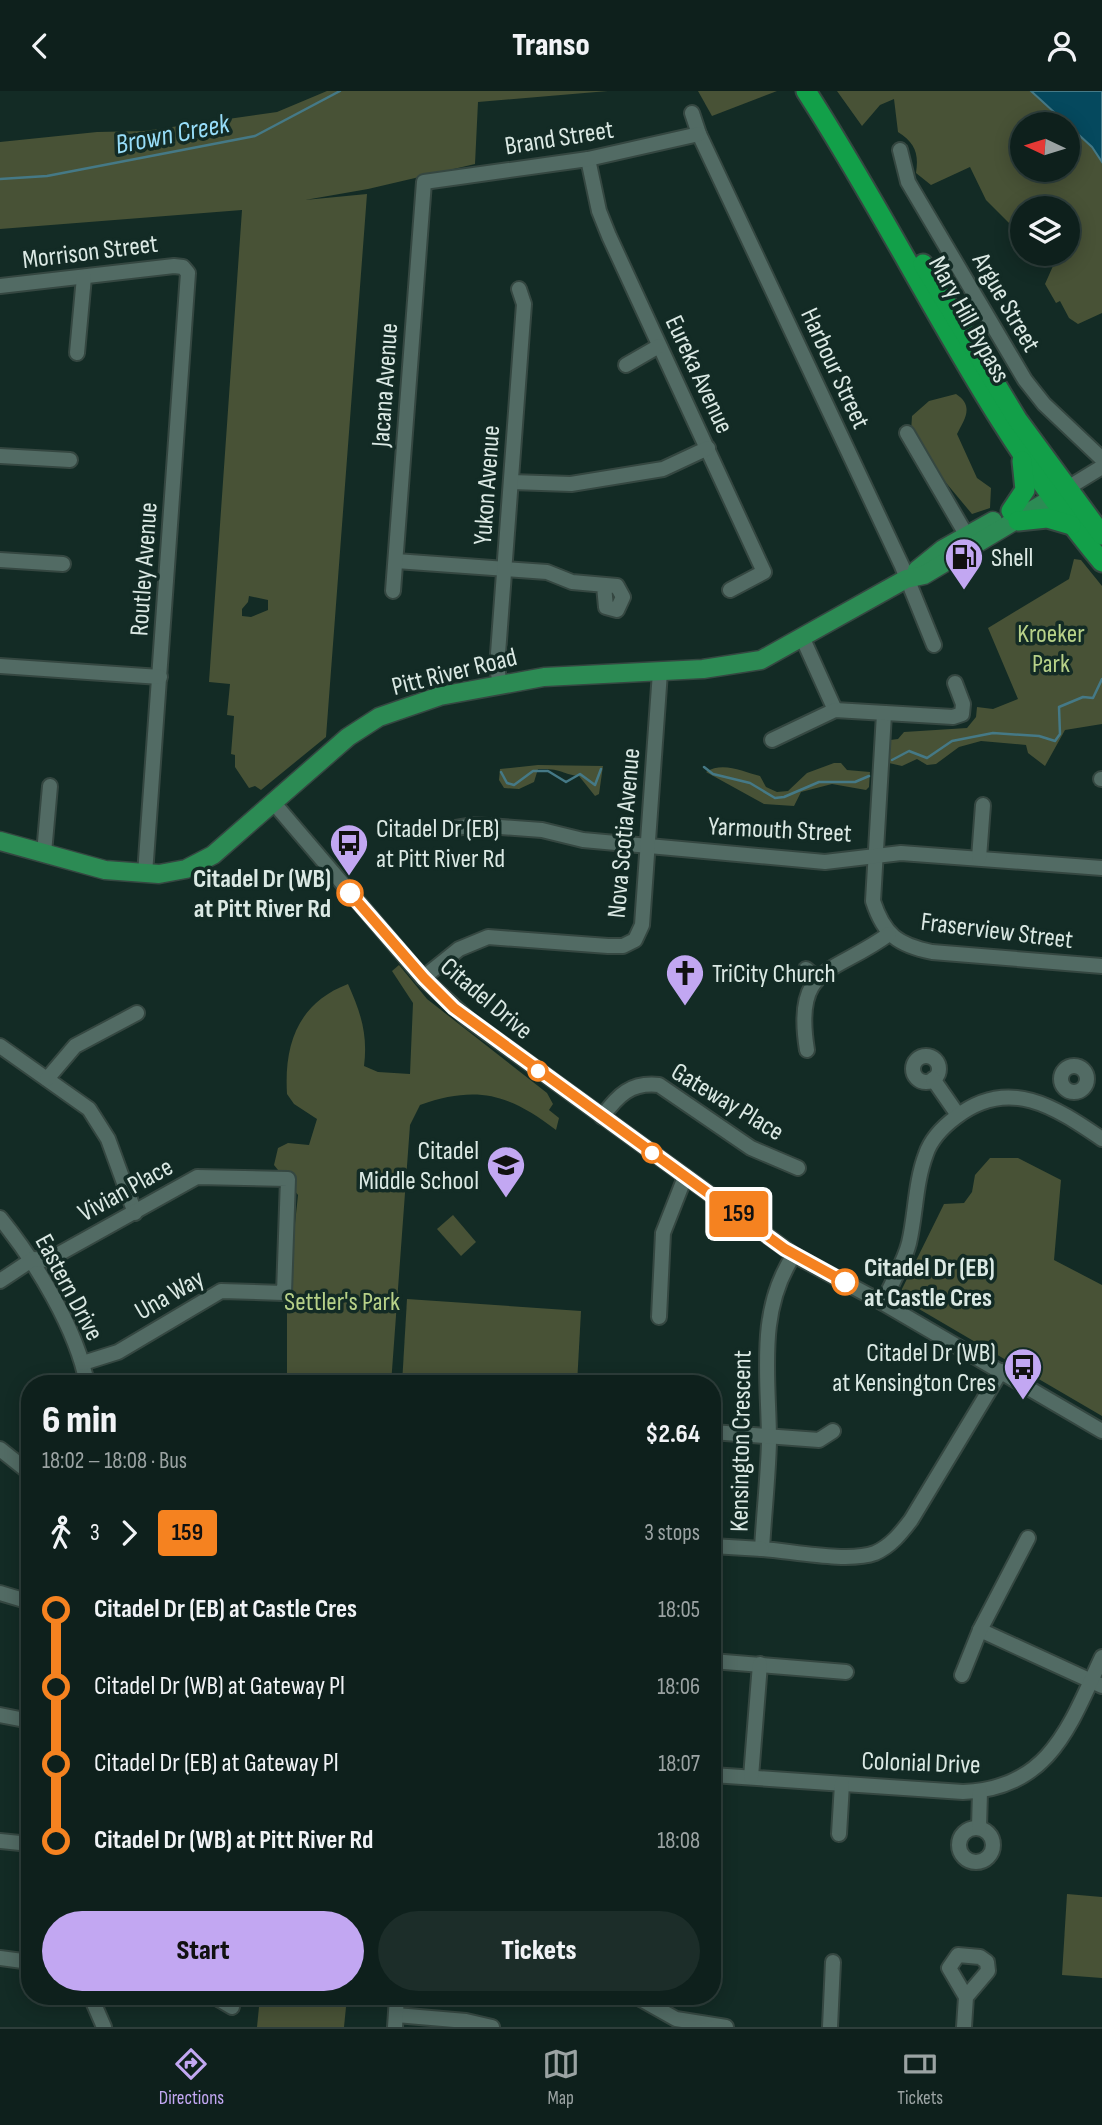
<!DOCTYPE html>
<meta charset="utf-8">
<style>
:root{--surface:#0e201c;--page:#1c2d29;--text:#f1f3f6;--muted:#9ba3a3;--line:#2e3e3b;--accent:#c2a7f2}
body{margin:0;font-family:"Sofia Sans Condensed",sans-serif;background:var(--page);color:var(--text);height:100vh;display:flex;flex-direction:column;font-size:26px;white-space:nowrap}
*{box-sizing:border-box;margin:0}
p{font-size:23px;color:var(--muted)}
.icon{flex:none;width:38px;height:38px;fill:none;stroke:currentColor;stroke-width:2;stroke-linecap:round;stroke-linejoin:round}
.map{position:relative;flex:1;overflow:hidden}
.panel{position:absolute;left:21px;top:1284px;width:700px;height:630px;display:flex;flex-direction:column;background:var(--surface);border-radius:28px;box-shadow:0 4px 18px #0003,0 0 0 2px var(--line)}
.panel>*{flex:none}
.badge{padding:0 14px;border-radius:5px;font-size:24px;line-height:46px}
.needle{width:46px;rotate:274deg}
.fabs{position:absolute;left:1010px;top:21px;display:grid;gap:14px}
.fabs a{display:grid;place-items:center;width:70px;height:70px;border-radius:50%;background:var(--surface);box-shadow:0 4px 18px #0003,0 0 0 2px var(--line);font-size:35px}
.map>.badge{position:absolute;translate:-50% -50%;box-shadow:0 0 0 4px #fff}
.legs{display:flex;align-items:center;gap:10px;height:77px;padding:0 21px;font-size:23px}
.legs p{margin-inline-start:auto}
.summary{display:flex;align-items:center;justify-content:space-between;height:119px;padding:0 21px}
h1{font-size:38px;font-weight:800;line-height:52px}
.button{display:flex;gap:14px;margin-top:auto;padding:14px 21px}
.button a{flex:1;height:80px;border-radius:42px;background:var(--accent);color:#111;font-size:28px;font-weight:800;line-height:80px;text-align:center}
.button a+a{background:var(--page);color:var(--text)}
ul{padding:0 21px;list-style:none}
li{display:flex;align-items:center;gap:24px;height:77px;font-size:26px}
li i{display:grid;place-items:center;width:10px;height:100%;margin:0 9px;background:currentColor}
li i::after{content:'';width:18px;height:18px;margin:-9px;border:5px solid;border-radius:50%;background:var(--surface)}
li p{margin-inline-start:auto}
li:first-child i{background:linear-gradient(#0000 50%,currentColor 0)}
li:last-child i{background:linear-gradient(currentColor 50%,#0000 0)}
header{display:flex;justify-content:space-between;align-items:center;height:91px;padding:0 21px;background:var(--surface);font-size:32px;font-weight:800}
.tab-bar{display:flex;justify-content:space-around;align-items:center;height:98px;border-top:2px solid var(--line);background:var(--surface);font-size:19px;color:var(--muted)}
.tab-bar a{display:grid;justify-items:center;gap:4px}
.tab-bar .current{color:var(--accent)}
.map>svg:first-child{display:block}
</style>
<header><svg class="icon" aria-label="back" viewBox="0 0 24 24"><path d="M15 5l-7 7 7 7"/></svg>Transo<svg class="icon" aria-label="person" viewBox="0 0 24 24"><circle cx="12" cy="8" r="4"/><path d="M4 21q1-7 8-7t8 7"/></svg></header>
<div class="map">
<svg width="1102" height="1936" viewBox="0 0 1102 1936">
<rect width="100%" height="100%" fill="#132b25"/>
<!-- green -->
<g fill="#485236" fill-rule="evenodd">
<path d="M 327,0 L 608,0 L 478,11 L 475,73 L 368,98 L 305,109 L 367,103 L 326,646 L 261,699 L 255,695 L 249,697 L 235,676 L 235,664 L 231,663 L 234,625 L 227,624 L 230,593 L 209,591 L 242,119 L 0,138 L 0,51 L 97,41 L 144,40 L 277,21 ZM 249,505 L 268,509 L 268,519 L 251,526 L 242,525 L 242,518 L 248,511 Z"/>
<path d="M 698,0 L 777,0 L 712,25 Z"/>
<path d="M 837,0 L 1096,0 L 1102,10 L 1102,222 L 1078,233 L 1069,227 L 1060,210 L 1056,212 L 1045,193 L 1053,175 L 1051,163 L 1068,163 L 1068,117 L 1022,117 L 1022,131 L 1011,134 L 986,109 L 970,76 L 931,94 L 916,82 C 919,62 915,52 898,41 L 894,8 L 880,14 L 862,35 ZM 1022,33 L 1068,33 L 1068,79 L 1022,79 Z"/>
<path d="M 956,303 C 975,315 964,329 957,343 L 977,387 L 991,397 L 990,417 L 972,423 L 937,381 L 911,341 L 912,325 L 929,310 Z"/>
<path d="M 1074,468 L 1081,469 L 1102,495 L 1102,633 L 1065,639 L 1045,675 L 1028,662 L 1026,654 L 981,650 L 959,656 L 936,673 L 927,674 L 917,668 L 902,675 L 889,672 L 890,649 L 898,648 L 904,641 L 967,637 L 976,626 L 977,616 L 993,618 L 1018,608 L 988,537 L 1069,488 Z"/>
<path d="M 834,672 L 841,672 L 847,679 L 870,681 L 869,696 L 866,699 L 832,693 L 801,701 L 794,715 L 764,713 L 706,681 C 723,670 743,681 760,685 L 766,696 L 777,701 L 788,700 L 807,682 Z"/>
<path d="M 538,674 L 603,675 L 599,703 L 595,705 L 579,685 C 562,683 561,677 538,678 L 534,691 L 519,698 L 504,697 L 499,689 L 500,678 Z"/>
<path d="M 399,874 L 427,908 L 547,1002 L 553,1013 L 549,1019 L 559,1027 L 556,1039 C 509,1003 477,994 420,1014 L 410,1034 L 391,1293 L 287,1293 L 287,1209 L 298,1104 L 274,1074 L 278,1057 L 288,1052 L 309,1054 L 317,1028 L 294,1013 L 287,1003 C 284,953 298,912 348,893 C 361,922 368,944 364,975 L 378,981 L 410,983 L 413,912 L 392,880 Z"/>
<path d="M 990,1067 L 1018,1067 L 1061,1089 L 1054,1169 L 1102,1194 L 1102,1325 L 919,1218 L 919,1215 L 899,1204 L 944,1113 L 964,1112 L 972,1101 L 975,1084 Z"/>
<path d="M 453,1124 L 476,1151 L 461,1165 L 437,1138 Z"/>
<path d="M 407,1208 L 581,1220 L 577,1293 L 402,1293 Z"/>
<path d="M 1067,1803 L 1102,1806 L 1102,1887 L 1062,1884 Z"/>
<path d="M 260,1906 L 347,1906 L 344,1936 L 257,1936 Z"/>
</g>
<!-- water -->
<path fill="#05495e" stroke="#457986" stroke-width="2" d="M 1031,0 L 1102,0 L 1102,71 L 1092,56 Z"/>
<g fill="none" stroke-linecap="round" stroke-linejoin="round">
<!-- stream -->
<g stroke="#457986" stroke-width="2.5">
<path d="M 0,88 L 47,85 L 255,45 L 340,0"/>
<path d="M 892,669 L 909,660 L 927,667 L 952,650 L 993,642 L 1039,645 L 1055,650 L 1060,643 L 1059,616 L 1083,606 L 1093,607 L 1102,588"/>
<path d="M 704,676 L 713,683 L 750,692 L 775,707 L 784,706 L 819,691 L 855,691 L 869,685"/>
<path d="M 501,681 L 507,692 L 514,694 L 533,680 L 548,680 L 566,691 L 580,683 L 595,694 L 601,678"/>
</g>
<!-- minor casing -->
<g stroke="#354741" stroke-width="18">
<g id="minor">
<path d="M 692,22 L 699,43 L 902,475 L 934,554"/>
<path d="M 900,59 L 908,91 L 1025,289 L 1044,313 L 1102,368"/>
<path d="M 588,68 L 599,120 L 609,145 L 764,481 L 730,499"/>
<path d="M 0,195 L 174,175 L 183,176 L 188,182 L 145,783"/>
<path d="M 77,262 L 84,186"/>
<path d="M 626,274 L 659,255"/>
<path d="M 907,342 L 967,445"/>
<path d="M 0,365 L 70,369"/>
<path d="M 511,391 L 571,393 L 663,378 L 708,357"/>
<path d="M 1066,398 L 1102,376"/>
<path d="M 0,469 L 63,473"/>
<path d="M 396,470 L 547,481 L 572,491 L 617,495 L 623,506 L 617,519 L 606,516 L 604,495"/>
<path d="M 393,500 L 424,91 L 588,68 L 699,43"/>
<path d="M 803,548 L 835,619"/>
<path d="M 0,575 L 160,586"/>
<path d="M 500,594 L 497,576 L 524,213 L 519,198"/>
<path d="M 884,623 L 873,810 C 884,844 898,854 932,861 L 1102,875"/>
<path d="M 772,649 L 835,619 L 953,626 L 962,623 L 963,613 L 955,592"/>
<path d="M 1101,688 L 1102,688"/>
<path d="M 273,711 L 423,887 L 468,928 L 794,1164 L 883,1212 L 1102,1340"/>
<path d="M 456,737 L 474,734 L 542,739 L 583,749 L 825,771 L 901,762 L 1102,777"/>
<path d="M 44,762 L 50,695"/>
<path d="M 979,767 L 983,714"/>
<path d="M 806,878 L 817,887"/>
<path d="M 423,887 L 459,858 L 488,846 L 608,855 L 623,855 L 635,849 L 642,834 L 660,581"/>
<path d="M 0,955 L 89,1018 L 108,1048 L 135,1122"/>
<path d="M 807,959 C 793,873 833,884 889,843"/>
<circle cx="926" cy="978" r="13"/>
<circle cx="1074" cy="988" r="13"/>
<path d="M 47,988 L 75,955 L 137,922"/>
<path d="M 933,988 L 958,1024"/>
<path d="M 602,1026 C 618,1004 631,991 659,994 L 751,1057 L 798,1077"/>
<path d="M 0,1127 C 35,1170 77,1238 87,1293"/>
<path d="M 794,1164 C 756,1220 769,1288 769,1351 C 768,1387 764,1422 762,1458 C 792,1460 848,1472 875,1462 C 891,1455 901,1442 911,1429 L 1001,1280"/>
<path d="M 0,1190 L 33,1168 L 48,1169 L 197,1086 L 288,1088 L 284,1202 L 221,1200 L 118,1261 L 83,1272"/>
<path d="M 883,1212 C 891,1193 904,1172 909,1152 C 916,1122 915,1092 926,1063 C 931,1048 944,1035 956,1026 C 1009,985 1055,1016 1102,1048"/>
<path d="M 659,1226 L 663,1142 L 685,1086"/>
<path d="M 712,1341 L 819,1349 L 833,1340"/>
<path d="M 0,1358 L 30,1382"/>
<path d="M 712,1455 L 762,1458"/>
<path d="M 0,1502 L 30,1511"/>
<path d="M 980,1539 L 1102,1595"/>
<path d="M 712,1570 L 846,1581"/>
<path d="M 962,1584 L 980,1539 L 1028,1447"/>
<path d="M 0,1624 L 30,1630"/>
<path d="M 712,1684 L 963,1701 C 1050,1698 1070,1634 1102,1566"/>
<path d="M 751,1686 L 760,1573"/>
<circle cx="976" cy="1754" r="17"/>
<path d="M 979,1737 L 980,1700"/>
<path d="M 839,1743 L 842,1693"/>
<path d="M 0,1750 L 30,1753"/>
<path d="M 0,1867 L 30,1871"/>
<path d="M 91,1906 L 104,1936"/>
<path d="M 215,1906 L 232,1916"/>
<path d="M 637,1906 L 676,1928 L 726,1936"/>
<path d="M 396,1924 L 466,1930 L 492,1936"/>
<path d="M 395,1936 L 397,1906"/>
<path d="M 830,1936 L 833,1871"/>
<path d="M 964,1936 L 966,1906 L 949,1877 L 958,1864 L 980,1866 L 987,1871 L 988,1880 L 966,1906"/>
</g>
</g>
<!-- major casing -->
<g stroke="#354741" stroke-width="21">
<g id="major">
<path d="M 917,479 L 943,458 L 993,430"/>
<path d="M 0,750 L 105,779 L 159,783 L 186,778 L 213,764 L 348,646 L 379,626 L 440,605 L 544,586 L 703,578 L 761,569 L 906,488 L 924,484 L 1063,401"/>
</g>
</g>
<!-- highway casing -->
<g stroke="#354741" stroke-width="23">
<g id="highway">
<path d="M 806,0 C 907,156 982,327 1102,471"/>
<path d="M 923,173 L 1017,328 L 1102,444"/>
<path d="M 1011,420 L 1025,399 L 1022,370"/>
<path d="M 1018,430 L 1047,427 L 1071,434"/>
</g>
</g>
<!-- minor -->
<use href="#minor" stroke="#526b64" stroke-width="14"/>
<!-- major -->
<use href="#major" stroke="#2c8b54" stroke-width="18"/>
<!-- highway -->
<use href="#highway" stroke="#12a049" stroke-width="19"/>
</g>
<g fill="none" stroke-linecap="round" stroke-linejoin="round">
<!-- line-1 casing -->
<g stroke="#fff" stroke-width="16">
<path id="line-1" d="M 350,802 L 424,887 L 454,917 L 785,1158 L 845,1191"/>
</g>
<!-- line-1 -->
<use href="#line-1" stroke="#f58220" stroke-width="10"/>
</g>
<!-- icons -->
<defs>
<g id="fuel-pin" transform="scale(2.0125)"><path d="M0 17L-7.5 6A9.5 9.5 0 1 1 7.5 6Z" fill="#c2a7f2" stroke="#132b25"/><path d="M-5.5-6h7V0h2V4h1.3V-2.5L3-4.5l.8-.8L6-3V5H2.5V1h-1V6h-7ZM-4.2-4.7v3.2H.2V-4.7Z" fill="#111"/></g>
<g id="bus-pin" transform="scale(2.0125)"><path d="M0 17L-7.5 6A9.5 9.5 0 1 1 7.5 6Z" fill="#c2a7f2" stroke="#132b25"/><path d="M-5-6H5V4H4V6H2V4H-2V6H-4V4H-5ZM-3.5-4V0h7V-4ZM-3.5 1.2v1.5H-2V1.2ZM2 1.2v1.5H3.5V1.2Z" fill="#111"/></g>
<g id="church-pin" transform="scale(2.0125)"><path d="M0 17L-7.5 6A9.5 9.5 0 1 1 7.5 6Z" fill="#c2a7f2" stroke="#132b25"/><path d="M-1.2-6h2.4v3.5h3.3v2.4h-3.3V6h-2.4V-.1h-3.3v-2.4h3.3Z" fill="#111"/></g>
<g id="school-pin" transform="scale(2.0125)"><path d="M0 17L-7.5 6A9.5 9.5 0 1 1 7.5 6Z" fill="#c2a7f2" stroke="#132b25"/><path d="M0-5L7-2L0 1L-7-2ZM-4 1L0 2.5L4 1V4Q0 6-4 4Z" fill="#111"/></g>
</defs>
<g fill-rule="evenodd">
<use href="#fuel-pin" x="964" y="466"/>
<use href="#bus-pin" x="349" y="752"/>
<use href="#church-pin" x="685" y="882"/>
<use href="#school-pin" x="506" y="1074"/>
<use href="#bus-pin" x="1023" y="1276"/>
</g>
<!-- markers -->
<g fill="#fff" stroke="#f58220" stroke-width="3.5">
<circle cx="350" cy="802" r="12"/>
<circle cx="538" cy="980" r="9"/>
<circle cx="652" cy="1062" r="9"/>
<circle cx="845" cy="1191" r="12"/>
</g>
<g text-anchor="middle" stroke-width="7" stroke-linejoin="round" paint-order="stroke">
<!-- street labels -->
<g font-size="26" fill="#dbe9e4" stroke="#132b25">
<text transform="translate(559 46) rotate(-9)" y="9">Brand Street</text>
<text transform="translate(90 160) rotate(-7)" y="9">Morrison Street</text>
<text transform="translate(1007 211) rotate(60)" y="9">Argue Street</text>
<text transform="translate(970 228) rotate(61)" y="9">Mary Hill Bypass</text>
<text transform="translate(836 277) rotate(65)" y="9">Harbour Street</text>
<text transform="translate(700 283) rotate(65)" y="9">Eureka Avenue</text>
<text transform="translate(384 294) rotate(-86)" y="9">Jacana Avenue</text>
<text transform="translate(486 394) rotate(-86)" y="9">Yukon Avenue</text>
<text transform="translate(143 478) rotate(-86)" y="9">Routley Avenue</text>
<text transform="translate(454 580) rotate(-14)" y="9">Pitt River Road</text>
<text transform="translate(780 738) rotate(3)" y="9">Yarmouth Street</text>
<text transform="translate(623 742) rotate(-85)" y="9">Nova Scotia Avenue</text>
<text transform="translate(997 839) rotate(7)" y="9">Fraserview Street</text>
<text transform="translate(487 907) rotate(40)" y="9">Citadel Drive</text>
<text transform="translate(728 1010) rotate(31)" y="9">Gateway Place</text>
<text transform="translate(125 1098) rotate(-29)" y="9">Vivian Place</text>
<text transform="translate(70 1196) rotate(62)" y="9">Eastern Drive</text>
<text transform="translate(169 1203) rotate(-30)" y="9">Una Way</text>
<text transform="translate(740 1350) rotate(-89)" y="9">Kensington Crescent</text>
<text transform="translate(921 1671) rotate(2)" y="9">Colonial Drive</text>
</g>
<!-- poi labels -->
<g font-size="26" fill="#dbe9e4" stroke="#132b25" text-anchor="start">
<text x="991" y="475">Shell</text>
<text x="376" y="746">Citadel Dr (EB)<tspan x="376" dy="30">at Pitt River Rd</tspan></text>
<text x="712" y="891">TriCity Church</text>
<text x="479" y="1068" text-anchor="end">Citadel<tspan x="479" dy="30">Middle School</tspan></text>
<text x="996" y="1270" text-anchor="end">Citadel Dr (WB)<tspan x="996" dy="30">at Kensington Cres</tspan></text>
</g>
<!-- park labels -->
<g font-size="26" fill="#b7d188" stroke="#132b25">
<text x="1051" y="551">Kroeker<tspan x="1051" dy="30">Park</tspan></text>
<text x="342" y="1219">Settler's Park</text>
</g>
<!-- stop labels -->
<g font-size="26" font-weight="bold" fill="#dbe9e4" stroke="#132b25" text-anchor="end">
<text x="331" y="796">Citadel Dr (WB)<tspan x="331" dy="30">at Pitt River Rd</tspan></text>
<text x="864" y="1185" text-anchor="start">Citadel Dr (EB)<tspan x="864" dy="30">at Castle Cres</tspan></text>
</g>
<!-- water labels -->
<g font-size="28" font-style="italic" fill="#97ddf9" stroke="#132b25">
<text transform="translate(172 42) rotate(-11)" y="10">Brown Creek</text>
</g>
</g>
</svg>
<div class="fabs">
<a><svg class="needle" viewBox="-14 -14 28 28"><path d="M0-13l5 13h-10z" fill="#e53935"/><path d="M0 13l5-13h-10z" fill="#9ba3a3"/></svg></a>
<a><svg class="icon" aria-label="layers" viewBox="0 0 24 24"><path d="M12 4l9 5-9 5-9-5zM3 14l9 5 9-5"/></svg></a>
</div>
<b class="badge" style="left:739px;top:1123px;background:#f58220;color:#111">159</b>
<section class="panel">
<div class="summary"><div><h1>6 min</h1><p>18:02 – 18:08 · Bus</p></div><b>$2.64</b></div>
<div class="legs"><svg class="icon" aria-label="walk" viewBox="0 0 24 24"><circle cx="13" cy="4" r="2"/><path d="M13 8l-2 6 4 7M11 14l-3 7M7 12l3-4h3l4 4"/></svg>3<svg class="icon" aria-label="forward" viewBox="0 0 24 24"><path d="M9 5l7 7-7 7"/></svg><b class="badge" style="background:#f58220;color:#111">159</b><p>3 stops</p></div>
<ul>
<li><i style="color:#f58220"></i><b>Citadel Dr (EB) at Castle Cres</b><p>18:05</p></li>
<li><i style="color:#f58220"></i><span>Citadel Dr (WB) at Gateway Pl</span><p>18:06</p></li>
<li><i style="color:#f58220"></i><span>Citadel Dr (EB) at Gateway Pl</span><p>18:07</p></li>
<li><i style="color:#f58220"></i><b>Citadel Dr (WB) at Pitt River Rd</b><p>18:08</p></li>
</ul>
<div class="button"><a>Start</a><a>Tickets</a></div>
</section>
</div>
<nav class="tab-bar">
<a class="current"><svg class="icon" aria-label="directions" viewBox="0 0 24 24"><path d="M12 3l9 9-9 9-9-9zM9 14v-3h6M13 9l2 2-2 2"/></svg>Directions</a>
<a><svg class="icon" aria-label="map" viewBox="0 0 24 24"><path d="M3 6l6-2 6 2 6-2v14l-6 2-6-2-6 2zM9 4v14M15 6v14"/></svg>Map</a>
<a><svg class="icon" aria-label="tickets" viewBox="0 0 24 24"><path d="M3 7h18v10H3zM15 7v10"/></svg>Tickets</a>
</nav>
